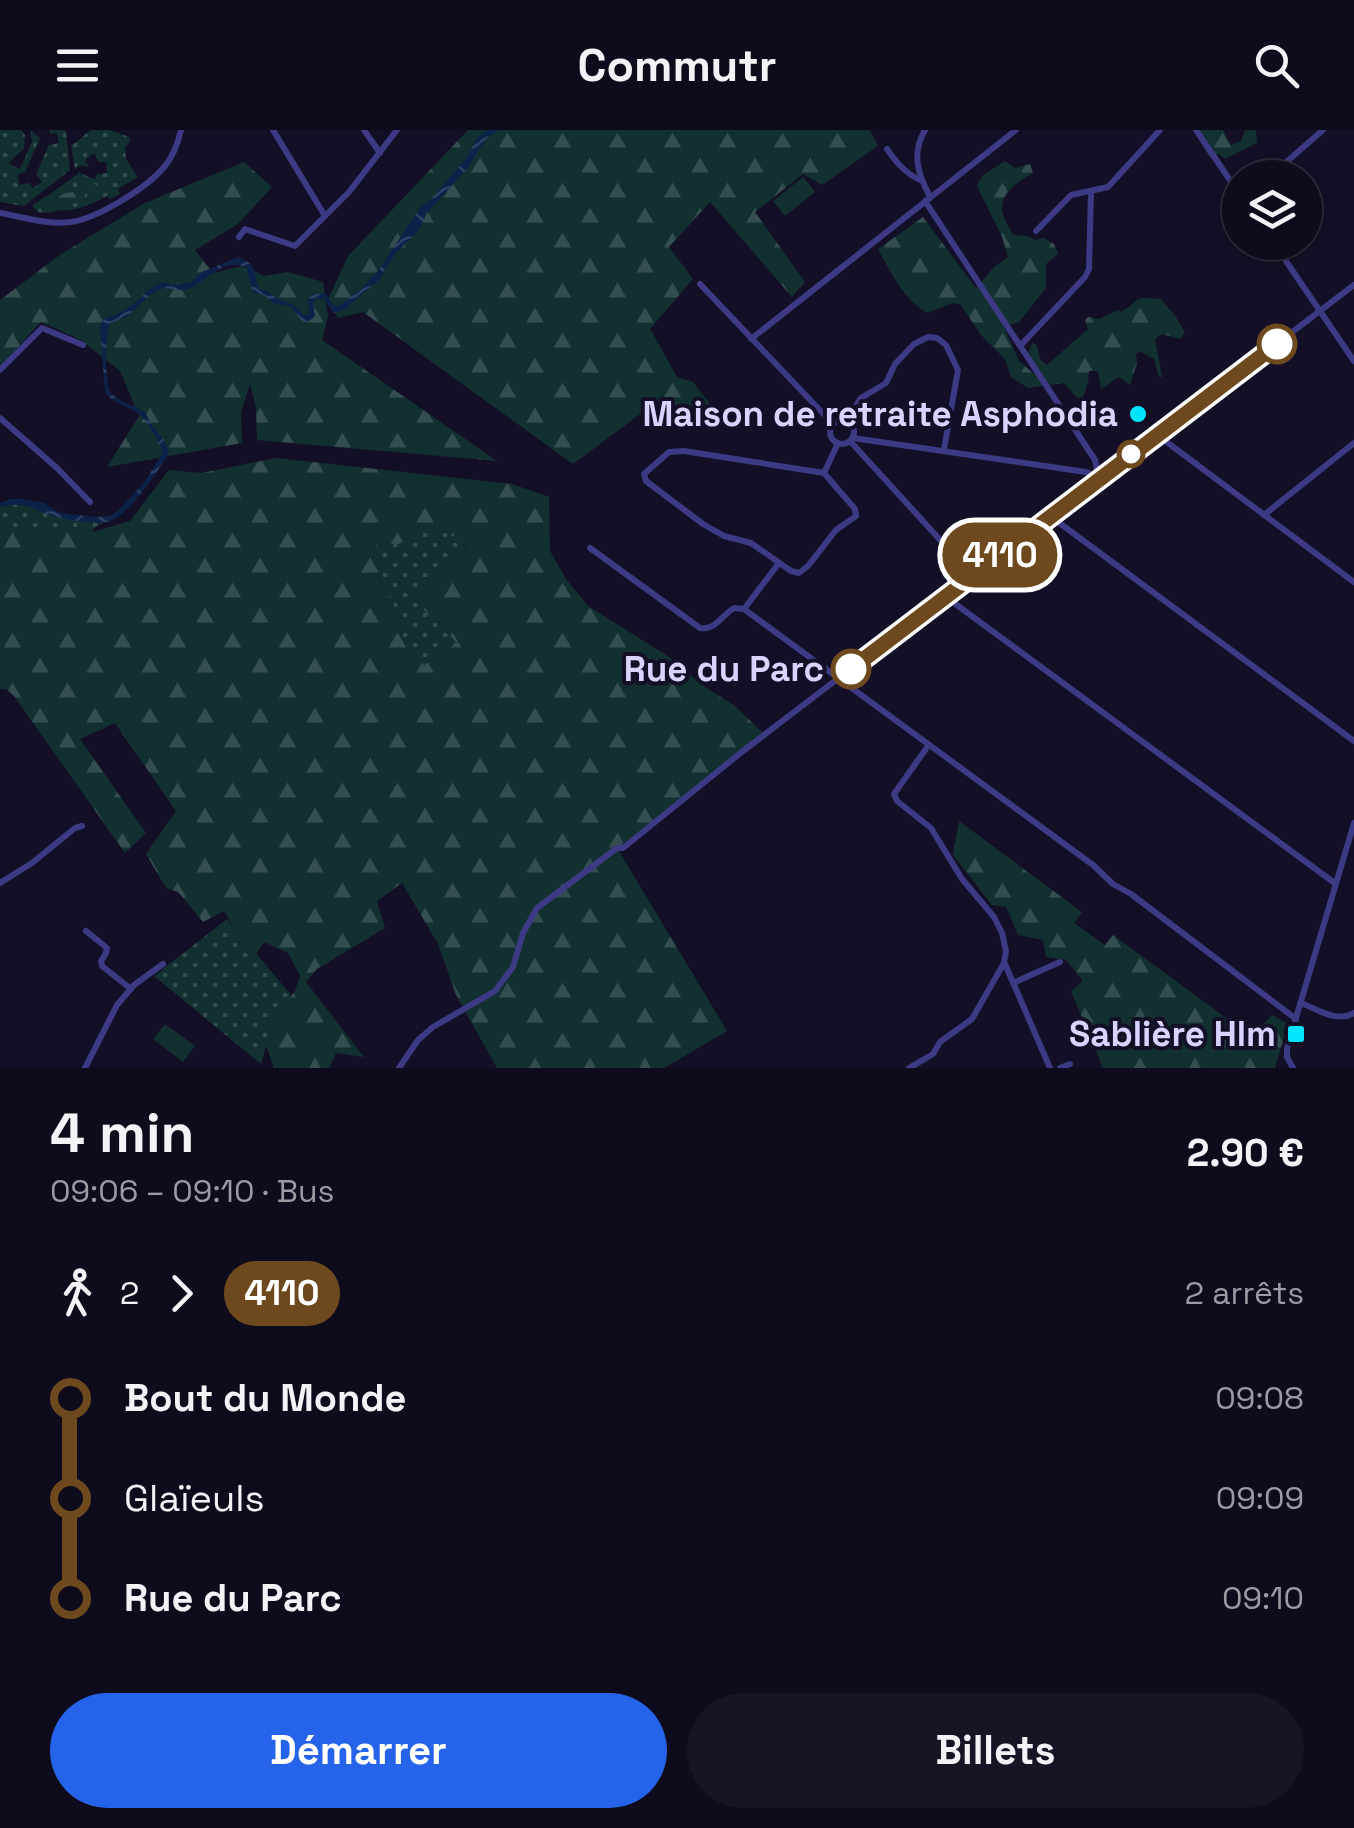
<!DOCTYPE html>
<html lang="fr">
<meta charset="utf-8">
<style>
:root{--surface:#0e0b1c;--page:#171425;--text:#f1f3f6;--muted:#9b9ba3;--line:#2e2b3b;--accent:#2563eb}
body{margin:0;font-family:"Space Grotesk",sans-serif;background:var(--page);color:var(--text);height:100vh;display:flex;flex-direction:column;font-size:38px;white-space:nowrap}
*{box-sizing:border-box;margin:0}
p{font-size:32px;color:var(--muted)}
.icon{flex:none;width:55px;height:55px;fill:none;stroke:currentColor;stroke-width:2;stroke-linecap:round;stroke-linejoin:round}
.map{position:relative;height:938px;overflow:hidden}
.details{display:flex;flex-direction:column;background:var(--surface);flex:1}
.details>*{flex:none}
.badge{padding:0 20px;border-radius:32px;font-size:35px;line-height:65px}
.tools{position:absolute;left:1222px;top:30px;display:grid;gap:20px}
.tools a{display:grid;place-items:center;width:100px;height:100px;border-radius:50%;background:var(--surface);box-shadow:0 2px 8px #0004,0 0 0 2px var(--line);font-size:50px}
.map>.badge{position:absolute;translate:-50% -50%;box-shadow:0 0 0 5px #fff}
.legs{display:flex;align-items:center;gap:15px;height:110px;padding:0 50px;font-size:32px}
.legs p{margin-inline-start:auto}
.headline{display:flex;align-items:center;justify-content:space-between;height:170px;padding:0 50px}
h1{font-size:55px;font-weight:700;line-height:75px}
.action{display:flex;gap:20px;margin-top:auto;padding:20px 50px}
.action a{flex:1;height:115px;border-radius:60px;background:var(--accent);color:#fff;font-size:40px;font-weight:700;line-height:115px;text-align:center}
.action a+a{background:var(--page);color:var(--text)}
ul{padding:0 50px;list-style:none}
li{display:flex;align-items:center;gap:35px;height:100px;font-size:38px}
li i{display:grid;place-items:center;width:15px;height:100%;margin:0 12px;background:currentColor}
li i::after{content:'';width:25px;height:25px;margin:-12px;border:8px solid;border-radius:50%;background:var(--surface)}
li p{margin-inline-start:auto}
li:first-child i{background:linear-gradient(#0000 50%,currentColor 0)}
li:last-child i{background:linear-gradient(currentColor 50%,#0000 0)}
header{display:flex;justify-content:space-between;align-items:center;height:130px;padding:0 50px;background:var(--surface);font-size:45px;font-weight:700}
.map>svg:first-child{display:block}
</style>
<header><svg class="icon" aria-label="menu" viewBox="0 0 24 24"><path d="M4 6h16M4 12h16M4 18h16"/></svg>Commutr<svg class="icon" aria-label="search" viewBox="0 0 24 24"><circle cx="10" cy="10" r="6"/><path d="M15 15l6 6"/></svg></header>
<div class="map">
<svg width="1354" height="938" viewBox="0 0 1354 938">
<defs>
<pattern id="grass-dots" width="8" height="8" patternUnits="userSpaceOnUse" patternTransform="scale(2.5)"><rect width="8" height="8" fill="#12302f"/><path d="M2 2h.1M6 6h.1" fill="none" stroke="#344d4e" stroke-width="1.8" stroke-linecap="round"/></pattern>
<pattern id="forest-firs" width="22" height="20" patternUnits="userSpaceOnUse" patternTransform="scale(2.5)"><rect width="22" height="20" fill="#12302f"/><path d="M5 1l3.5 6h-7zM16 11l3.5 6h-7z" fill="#344d4e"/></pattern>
<pattern id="water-waves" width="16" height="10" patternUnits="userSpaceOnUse" patternTransform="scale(2.5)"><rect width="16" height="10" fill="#0c2248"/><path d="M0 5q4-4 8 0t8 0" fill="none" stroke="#2f4163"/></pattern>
</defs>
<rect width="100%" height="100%" fill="#130f26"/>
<!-- grass -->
<g fill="url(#grass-dots)">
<path d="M 0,0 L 21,0 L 25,5 L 24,19 L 14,27 L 9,34 L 20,39 L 32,12 L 30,0 L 40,8 L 25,42 L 18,44 L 19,55 L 29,53 L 33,58 L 42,52 L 36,44 L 49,15 L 59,13 L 57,3 L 50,4 L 49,0 L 66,0 L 70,40 L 24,76 L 0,72 Z"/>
<path d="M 91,0 L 110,0 L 129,7 L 130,12 L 125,17 L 126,29 L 138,47 L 118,59 L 120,64 L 110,69 L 107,66 C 79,82 64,83 32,77 L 79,43 L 95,49 L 97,44 L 107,43 L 106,32 L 99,32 L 94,23 L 85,30 L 89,37 L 81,35 L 75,39 L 71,16 Z"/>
<path d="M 14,374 L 33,377 L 59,388 L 104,393 L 95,397 L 92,402 L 0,397 L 0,377 Z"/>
<path d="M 426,396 L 467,410 L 463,426 L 426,453 L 421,476 L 457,513 L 424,536 L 406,517 L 392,469 L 378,445 L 381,431 L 375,415 L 399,414 Z"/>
<path d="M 227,789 L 297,872 L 265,919 L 261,934 L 154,846 Z"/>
</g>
<!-- forest -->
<g fill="url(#forest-firs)" fill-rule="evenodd">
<path d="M 468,0 L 870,0 L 878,16 L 822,55 L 803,44 L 755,82 L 805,152 L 792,167 L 710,72 L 669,117 L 693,149 L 650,199 L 677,247 L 693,252 L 717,283 L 655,273 L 573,334 L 363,182 L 338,188 L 328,169 L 348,126 Z"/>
<path d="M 1194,0 L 1223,0 L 1231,15 L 1241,11 L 1245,0 L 1256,0 L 1257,13 L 1225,29 L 1219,24 L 1209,27 Z"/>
<path d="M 1005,31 L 1015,38 L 1030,34 L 1033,43 C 1019,51 1000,62 1002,81 C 1003,88 1010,98 1013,105 L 1027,106 L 1036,110 L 1044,108 L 1054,114 L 1058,124 L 1046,134 L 1046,158 L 1019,192 L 1004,197 L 1019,231 L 1034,244 L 1037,241 L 1028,224 L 1032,213 L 1037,215 L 1040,229 L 1047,235 L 1088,199 L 1085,190 L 1088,187 L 1099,189 L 1118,180 L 1121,182 C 1142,169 1132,166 1161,169 L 1176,187 L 1185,203 L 1180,209 L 1162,204 L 1155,209 L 1162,247 L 1159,247 L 1154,229 L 1140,221 L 1136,224 L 1137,233 L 1130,255 L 1119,247 L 1101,259 L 1098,241 L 1089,241 L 1088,253 L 1081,272 L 1064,253 L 1028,258 L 1011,247 L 1005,229 L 982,206 L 960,174 L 952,173 L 928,183 C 905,172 890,141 878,119 L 923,87 L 976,158 L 994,137 L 1008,127 L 1002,107 L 977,56 L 983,45 Z"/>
<path d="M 244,32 L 272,57 L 238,94 L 195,120 L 213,143 L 242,136 L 265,146 L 288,142 L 323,152 L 328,187 L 322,210 L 497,331 L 257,310 L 256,278 L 250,254 L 241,282 L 242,313 L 107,337 L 139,286 L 120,241 L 81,210 L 41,192 L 0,237 L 0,170 L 61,124 L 145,73 Z"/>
<path d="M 78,41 L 97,56 L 100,62 L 95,67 L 88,61 L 80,73 L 68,73 C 60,81 47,85 36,81 L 33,75 L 46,66 C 59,68 66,62 79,61 L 81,50 Z"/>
<path d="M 276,328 L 512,354 L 549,367 L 550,421 L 566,449 L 588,476 L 669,527 L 701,554 L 735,576 L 767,607 L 617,718 L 727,901 L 664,938 L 497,938 L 456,865 L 438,814 L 402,753 L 377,771 L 385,798 L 317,839 L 306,852 L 364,927 L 336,923 L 329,938 L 274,938 L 266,915 L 271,894 L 295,861 L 300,846 L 288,823 L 264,812 L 253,829 L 224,781 L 203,792 L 178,762 L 166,758 L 146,724 L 176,681 L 115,593 L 80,609 L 146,703 L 125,723 L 14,566 L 6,559 L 0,559 L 0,397 L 92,402 L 130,391 L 169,340 L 201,343 ZM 426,396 L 467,411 L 463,426 L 426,453 L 420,476 L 457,513 L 424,535 L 406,517 L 392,469 L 378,445 L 381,431 L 376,415 L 399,414 Z"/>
<path d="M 959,691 L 1082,782 L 1074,793 L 1105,815 L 1113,805 L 1229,890 L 1254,904 L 1272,885 L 1288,894 L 1275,938 L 1103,938 L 1071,861 L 1083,851 L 1066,830 L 1046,827 L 1043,810 L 1018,805 L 1006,777 L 992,775 L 953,725 Z"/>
</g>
<!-- pitch -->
<g fill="#12302f">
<path d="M 803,47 L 815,62 L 785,86 L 773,71 Z"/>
<path d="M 165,894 L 195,916 L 183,932 L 153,909 Z"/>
</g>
<!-- water -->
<path fill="url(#water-waves)" d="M 488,0 L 498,0 L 486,9 L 466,40 L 427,83 L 418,101 L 396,123 L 379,150 L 344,180 L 334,183 L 324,169 L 316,169 L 313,174 L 315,186 L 308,192 L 303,192 L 289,176 L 273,173 L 264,165 L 253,163 L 249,150 L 247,137 C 219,128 210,150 188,159 C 176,163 167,154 156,161 C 139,172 134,187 110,193 C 105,204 104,254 111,263 C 120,273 136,275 146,283 C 151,299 167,307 169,323 C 159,340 127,388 107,392 C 97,394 70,390 60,388 C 33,382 31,370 0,377 L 0,373 L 11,369 L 22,369 L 44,373 L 60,383 L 95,387 L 110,386 L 118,381 L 144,353 L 163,322 C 161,315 147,291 141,286 C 129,275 114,275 105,262 L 100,198 L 103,189 C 111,186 119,184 126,179 C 144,169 147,154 168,152 L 171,155 L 190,153 L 202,142 L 238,127 C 258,134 253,142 259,159 C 270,160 271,165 279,169 C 290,174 295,173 303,185 L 309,185 L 308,169 L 313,164 L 326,164 L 333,175 L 338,177 L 363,157 L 380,138 L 419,79 L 433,67 L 467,27 L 477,8 Z"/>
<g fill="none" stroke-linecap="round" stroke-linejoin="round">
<!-- minor -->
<g stroke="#3d3a85" stroke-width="6">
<path d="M 364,0 L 380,23"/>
<path d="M 925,0 C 911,24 918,44 930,67"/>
<path d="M 1196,0 L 1240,65"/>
<path d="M 887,19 C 896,32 905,43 920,50"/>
<path d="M 1268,48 L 1323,0"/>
<path d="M 925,71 L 1095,330 L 1097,340"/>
<path d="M 0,83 C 22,87 48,95 71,92 C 98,88 147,58 165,36 C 173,26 178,13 181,0"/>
<path d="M 325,86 L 349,62 L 397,0"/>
<path d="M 1036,101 L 1071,65 L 1108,57 L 1160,0"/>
<path d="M 239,107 L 245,99 L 295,116 L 325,86 L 273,0"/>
<path d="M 1273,112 L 1354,231"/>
<path d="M 700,154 L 833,294"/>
<path d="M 751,209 L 1016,0"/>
<path d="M 1020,216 L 1085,147 L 1089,139 L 1091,62"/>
<path d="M 0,240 L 42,198 L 83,215"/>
<path d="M 0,288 L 57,338 L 90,372"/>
<circle cx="842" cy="302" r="12"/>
<path d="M 846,291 L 861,268 L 886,253 L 895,234 L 914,214 L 928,207 L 937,208 L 946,215 L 958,240 L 944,319"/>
<path d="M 1156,304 L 1354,452"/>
<path d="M 853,308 L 1086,342 L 1093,345"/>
<path d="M 850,311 L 973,446"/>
<path d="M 824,343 L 684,321 L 669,322 L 644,344 L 646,351 L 703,394 L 724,406 L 751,413 L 791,441 L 799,443 L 808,436 L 836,400 L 856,386 L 855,379 L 824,343 L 838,313"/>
<path d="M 1264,385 L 1354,313"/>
<path d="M 1050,386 L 1354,611"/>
<path d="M 590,418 L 700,498 C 716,500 721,486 734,478 L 744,479"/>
<path d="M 946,467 L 1336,754"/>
<path d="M 744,479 L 1093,735 L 1113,754 L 1131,764 L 1296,889"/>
<path d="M 744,479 L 779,433"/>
<path d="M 0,753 L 32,733 L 75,698 L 82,696"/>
<path d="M 86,801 L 107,818 L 106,823 L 101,831 L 102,836 L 131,859"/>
<path d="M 1005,834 L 1050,938"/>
<path d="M 1013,853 L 1060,832"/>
<path d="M 1301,873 C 1319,880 1336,893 1354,883"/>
<path d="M 85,938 L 117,875 L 134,855 L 163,834"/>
<path d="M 399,938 L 418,910 L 433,897 L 495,861 L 513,837 L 523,803 L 537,778 L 617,718 L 623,718 L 743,621 L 1354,155"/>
<path d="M 909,938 L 933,924 L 940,912 L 972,889 L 1004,833 L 1006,821 L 1002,803 L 994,787 L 962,749 L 931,698 L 897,671 L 894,664 L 928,616"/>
<path d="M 1060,938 L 1070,934"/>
<path d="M 1293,938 L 1287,927 L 1287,918 L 1354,693"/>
</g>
</g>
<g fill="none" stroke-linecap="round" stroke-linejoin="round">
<!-- line-1 casing -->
<g stroke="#fff" stroke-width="22">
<path id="line-1" d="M 851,539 L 1277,214"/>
</g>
<!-- line-1 -->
<use href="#line-1" stroke="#6e491e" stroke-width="15"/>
</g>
<!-- markers -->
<g fill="#fff" stroke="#6e491e" stroke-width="5">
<circle cx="1277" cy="214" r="18"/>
<circle cx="1131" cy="324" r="12"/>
<circle cx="851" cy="539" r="18"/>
</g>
<g fill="#00e5ff" stroke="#130f26" stroke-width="4">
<circle cx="1138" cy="284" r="10"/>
<rect x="1286" y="894" width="20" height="20" rx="5"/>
</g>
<g text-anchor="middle" stroke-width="8" stroke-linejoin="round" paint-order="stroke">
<!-- poi labels -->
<g font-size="35" font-weight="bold" fill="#d9d4ff" stroke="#130f26" text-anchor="end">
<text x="1118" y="296">Maison de retraite Asphodia</text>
<text x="1276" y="916">Sablière Hlm</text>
</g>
<!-- stop labels -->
<g font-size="35" font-weight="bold" fill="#d9d4ff" stroke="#130f26" text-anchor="end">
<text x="824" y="551">Rue du Parc</text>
</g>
</g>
</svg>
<div class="tools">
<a><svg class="icon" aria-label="layers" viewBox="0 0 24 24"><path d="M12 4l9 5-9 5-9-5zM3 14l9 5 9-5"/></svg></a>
</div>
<b class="badge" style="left:1000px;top:425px;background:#6e491e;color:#fff">4110</b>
</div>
<section class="details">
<div class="headline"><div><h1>4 min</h1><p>09:06 – 09:10 · Bus</p></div><b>2.90 €</b></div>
<div class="legs"><svg class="icon" aria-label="walk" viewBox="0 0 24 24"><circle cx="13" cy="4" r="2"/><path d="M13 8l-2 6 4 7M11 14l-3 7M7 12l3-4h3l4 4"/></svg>2<svg class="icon" aria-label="forward" viewBox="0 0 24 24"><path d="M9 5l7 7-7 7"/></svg><b class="badge" style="background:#6e491e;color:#fff">4110</b><p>2 arrêts</p></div>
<ul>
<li><i style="color:#6e491e"></i><b>Bout du Monde</b><p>09:08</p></li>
<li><i style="color:#6e491e"></i><span>Glaïeuls</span><p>09:09</p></li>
<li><i style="color:#6e491e"></i><b>Rue du Parc</b><p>09:10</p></li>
</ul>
<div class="action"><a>Démarrer</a><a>Billets</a></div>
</section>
